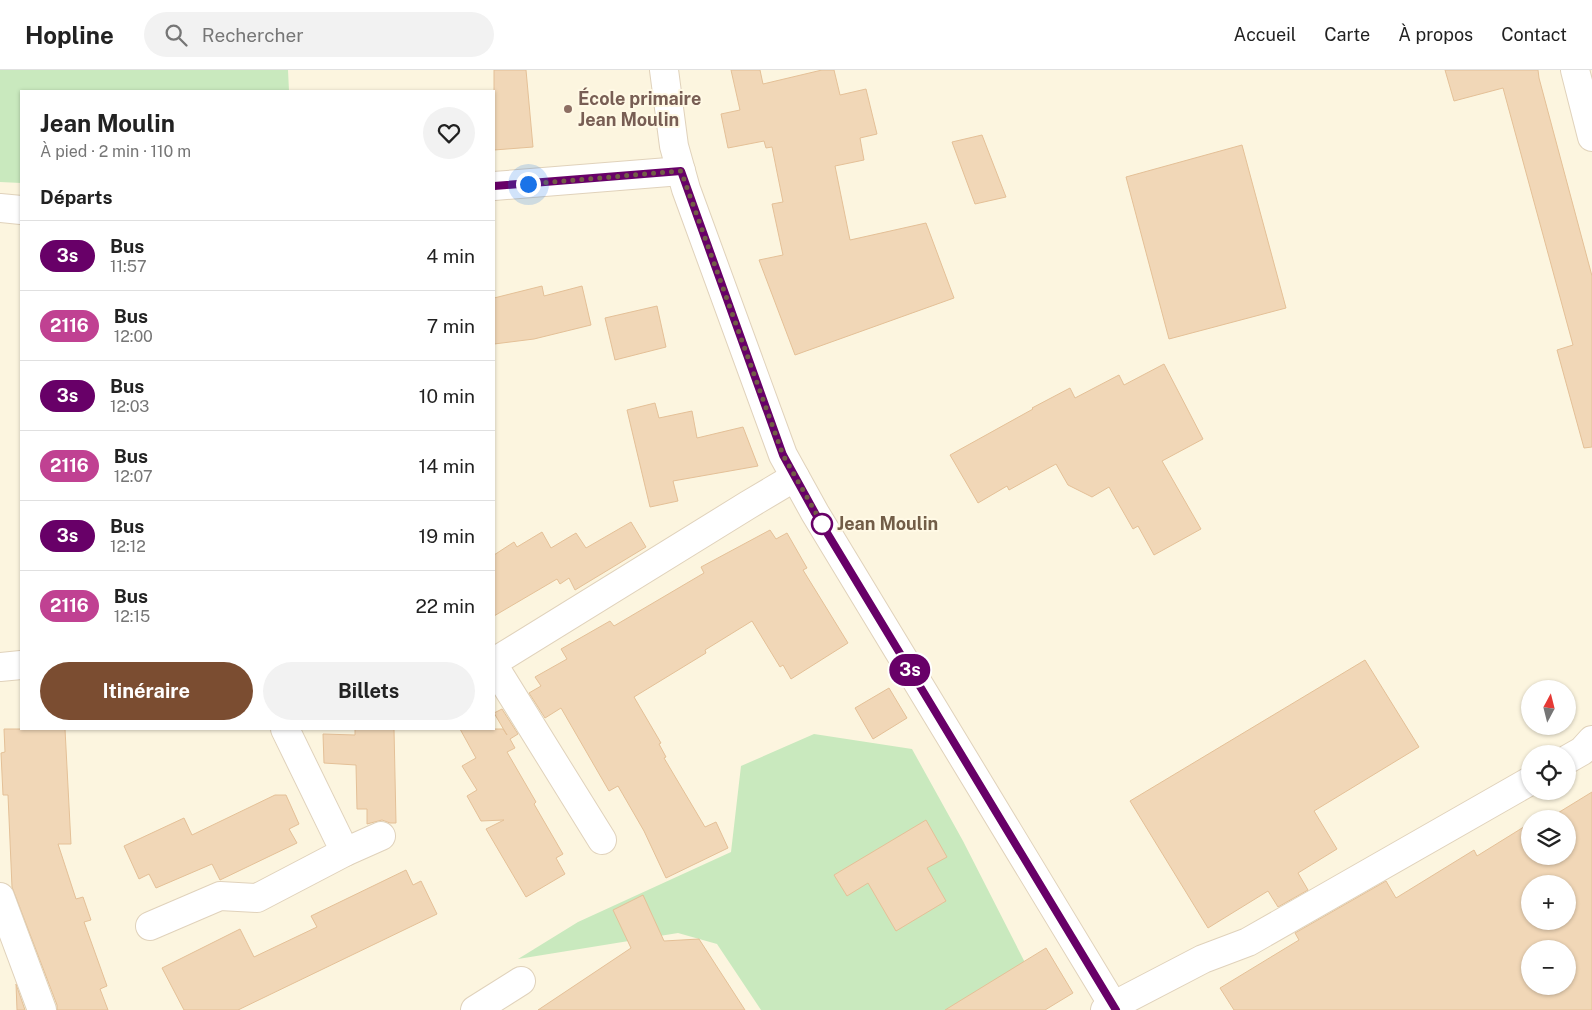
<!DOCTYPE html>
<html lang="fr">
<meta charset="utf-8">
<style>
:root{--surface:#fff;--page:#f2f2f2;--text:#222;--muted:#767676;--line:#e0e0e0;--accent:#7b4d31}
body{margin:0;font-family:"Public Sans",sans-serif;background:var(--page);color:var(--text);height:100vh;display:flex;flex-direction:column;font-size:19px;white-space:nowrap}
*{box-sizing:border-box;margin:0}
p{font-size:16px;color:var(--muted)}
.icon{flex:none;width:28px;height:28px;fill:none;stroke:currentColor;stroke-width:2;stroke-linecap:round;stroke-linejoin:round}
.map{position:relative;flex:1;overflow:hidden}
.sheet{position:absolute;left:20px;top:20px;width:475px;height:640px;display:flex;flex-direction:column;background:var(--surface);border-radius:0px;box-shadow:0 1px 4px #0004}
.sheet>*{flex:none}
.badge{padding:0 10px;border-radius:16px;font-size:18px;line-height:32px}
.needle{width:32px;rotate:7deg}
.buttons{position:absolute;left:1521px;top:610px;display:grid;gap:10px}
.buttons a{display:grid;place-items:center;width:55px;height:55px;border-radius:50%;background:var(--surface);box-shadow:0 1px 4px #0004;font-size:25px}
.you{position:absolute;width:25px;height:25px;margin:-12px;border:4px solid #fff;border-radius:50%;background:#1a73e8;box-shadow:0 0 0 8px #1a73e833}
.map>.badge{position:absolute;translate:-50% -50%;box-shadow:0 0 0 2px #fff}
h2{padding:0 20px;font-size:19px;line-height:45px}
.round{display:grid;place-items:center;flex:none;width:52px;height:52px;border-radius:26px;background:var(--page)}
.summary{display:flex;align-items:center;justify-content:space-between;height:85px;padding:0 20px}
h1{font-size:24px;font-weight:700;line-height:38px}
.cta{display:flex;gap:10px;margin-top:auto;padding:10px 20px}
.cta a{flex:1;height:58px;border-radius:30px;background:var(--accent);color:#fff;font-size:20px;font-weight:700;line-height:58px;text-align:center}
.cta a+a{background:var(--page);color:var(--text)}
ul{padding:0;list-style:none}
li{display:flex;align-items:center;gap:15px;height:70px;padding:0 20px;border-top:1px solid var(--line)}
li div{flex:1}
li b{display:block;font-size:19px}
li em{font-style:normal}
li .badge{min-width:55px;font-weight:700;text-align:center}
header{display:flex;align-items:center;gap:30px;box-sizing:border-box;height:70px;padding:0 25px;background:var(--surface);border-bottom:1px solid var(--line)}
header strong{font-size:24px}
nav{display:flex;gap:28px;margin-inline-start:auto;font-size:18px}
.search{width:350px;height:45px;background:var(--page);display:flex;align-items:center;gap:12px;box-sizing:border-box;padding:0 18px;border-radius:28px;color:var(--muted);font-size:19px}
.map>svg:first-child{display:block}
</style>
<header>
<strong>Hopline</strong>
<div class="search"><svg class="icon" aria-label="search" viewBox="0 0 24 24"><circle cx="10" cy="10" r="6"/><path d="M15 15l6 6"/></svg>Rechercher</div>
<nav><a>Accueil</a><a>Carte</a><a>À propos</a><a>Contact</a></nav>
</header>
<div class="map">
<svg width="1592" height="940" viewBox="0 0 1592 940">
<rect width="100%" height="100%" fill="#fcf5df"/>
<!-- green -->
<g fill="#c9e9be">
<path d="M 0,0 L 288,0 L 289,21 L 21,21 L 21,113 L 0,112 Z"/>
<path d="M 814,664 L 912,679 L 963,771 L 1039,920 L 999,940 L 761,940 L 717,874 L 678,863 L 518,889 L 578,852 L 731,782 L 741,696 Z"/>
</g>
<!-- building -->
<g fill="#f1d7b7" stroke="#e4c097" fill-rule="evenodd">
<path d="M 494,0 L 526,0 L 533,77 L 494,80 Z"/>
<path d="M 731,0 L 760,0 L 763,14 L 822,0 L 834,0 L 840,25 L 866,19 L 877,64 L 860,68 L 864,90 L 835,96 L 850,170 L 926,153 L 954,228 L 795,285 L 759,190 L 783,185 L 772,134 L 783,132 L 772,77 L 766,78 L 764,71 L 728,78 L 721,44 L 740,40 Z"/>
<path d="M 1445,0 L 1538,0 L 1539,8 L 1592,206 L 1592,377 L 1584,378 L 1557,280 L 1573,275 L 1503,18 L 1454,31 Z"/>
<path d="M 982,65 L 1006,127 L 975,134 L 952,72 Z"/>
<path d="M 1242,75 L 1286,238 L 1169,269 L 1126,107 Z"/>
<path d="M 542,216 L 544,226 L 582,216 L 591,255 L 534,269 L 494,274 L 494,228 Z"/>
<path d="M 657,236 L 666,277 L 615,290 L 605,248 Z"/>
<path d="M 1164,294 L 1203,369 L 1162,391 L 1201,459 L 1154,485 L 1138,456 L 1133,459 L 1109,417 L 1092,427 L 1068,415 L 1056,394 L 1009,420 L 1007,416 L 978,433 L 950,385 L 1033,339 L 1032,338 L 1070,318 L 1075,328 L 1119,305 L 1124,315 Z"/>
<path d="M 655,333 L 659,348 L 692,341 L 697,368 L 743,357 L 758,396 L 673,411 L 678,431 L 650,437 L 627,340 Z"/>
<path d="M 631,452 L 646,477 L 575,520 L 569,508 L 560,514 L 557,509 L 494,546 L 494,485 L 514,472 L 517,477 L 542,462 L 551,478 L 576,463 L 586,478 Z"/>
<path d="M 770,460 L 776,469 L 787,463 L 807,498 L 803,500 L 848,573 L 791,609 L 783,595 L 780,597 L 752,551 L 705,580 L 706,583 L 634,627 L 661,673 L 659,674 L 666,687 L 664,688 L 705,757 L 716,752 L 728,778 L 666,808 L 644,761 L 618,716 L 609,721 L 561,638 L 545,648 L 529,623 L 541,616 L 535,607 L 567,589 L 561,579 L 610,551 L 614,556 L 704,503 L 701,497 Z"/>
<path d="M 1365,590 L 1419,677 L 1314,741 L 1337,779 L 1298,803 L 1308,820 L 1278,837 L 1268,821 L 1208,858 L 1130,731 Z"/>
<path d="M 889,618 L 907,648 L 873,669 L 855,638 Z"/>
<path d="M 502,639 L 518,664 L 510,669 L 515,678 L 507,682 L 536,732 L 534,734 L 563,784 L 556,788 L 565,804 L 526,827 L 486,759 L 504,750 L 481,751 L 467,726 L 477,720 L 462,696 L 476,688 L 460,659 L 503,659 L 507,665 L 494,643 Z"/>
<path d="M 4,659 L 65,659 L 71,774 L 58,774 L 76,829 L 83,827 L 91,850 L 84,852 L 107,916 L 100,919 L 108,940 L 57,940 L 57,935 L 12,817 L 8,725 L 3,725 L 1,683 L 5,682 Z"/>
<path d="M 355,659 L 394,659 L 396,753 L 390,753 L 382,750 L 367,754 L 367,739 L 357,739 L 356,695 L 324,693 L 323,664 L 355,665 Z"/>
<path d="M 1592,722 L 1592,940 L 1234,940 L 1220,918 L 1299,870 L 1295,863 L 1386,811 L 1396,828 L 1474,780 L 1477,786 L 1527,755 L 1530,760 L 1530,786 L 1568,786 L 1568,749 L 1548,749 ZM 1530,814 L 1568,814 L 1568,851 L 1530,851 ZM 1530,879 L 1568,879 L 1568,916 L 1530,916 Z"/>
<path d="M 275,725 L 286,725 L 299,754 L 289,759 L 297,773 L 220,810 L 212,794 L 156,818 L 149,804 L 139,809 L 124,776 L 184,748 L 192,765 Z"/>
<path d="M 926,750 L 947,787 L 927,798 L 946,831 L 896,861 L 868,813 L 847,826 L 834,805 Z"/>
<path d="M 406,800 L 413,815 L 421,811 L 437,844 L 238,940 L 184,940 L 162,898 L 240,859 L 254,887 L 317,857 L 311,846 Z"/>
<path d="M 643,825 L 664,871 L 699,869 L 745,940 L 538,940 L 631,878 L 613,840 Z"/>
<path d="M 1046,878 L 1073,923 L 1045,940 L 945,940 Z"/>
<path d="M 16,914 L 25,940 L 17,940 Z"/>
</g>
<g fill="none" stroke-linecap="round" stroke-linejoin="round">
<!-- minor casing -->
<g stroke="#e0d2bb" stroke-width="30">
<g id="minor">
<path d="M 664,0 L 674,76 L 686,119 L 783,385 L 815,443 L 1116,940"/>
<path d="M 1575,0 L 1592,67"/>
<path d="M 494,116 L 681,101"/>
<path d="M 0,138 L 21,140"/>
<path d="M 494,592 L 748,435 L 795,407"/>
<path d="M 494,596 L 602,770"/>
<path d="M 0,597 L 21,595"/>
<path d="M 285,659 L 345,782"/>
<path d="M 1568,689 L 1582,681 L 1592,670"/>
<path d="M 0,827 L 42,940"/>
<path d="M 150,856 L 220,826 L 257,828 L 345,782 L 381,766"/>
<path d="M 475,940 L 521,911"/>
<path d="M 1105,940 L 1203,889 L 1248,872 L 1530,711"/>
</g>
</g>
<!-- minor -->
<use href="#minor" stroke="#fff" stroke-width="28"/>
</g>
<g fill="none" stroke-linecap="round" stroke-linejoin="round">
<!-- line casing -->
<g stroke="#fff" stroke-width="11">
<path id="line" d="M 494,116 L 681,101 L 783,385 L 815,443 L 1116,940"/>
</g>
<!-- line -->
<use href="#line" stroke="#680068" stroke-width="8"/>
<!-- walk -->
<path stroke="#725d47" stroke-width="5" stroke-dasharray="0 9" d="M 528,114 L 681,101 L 783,385 L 825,459 L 822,454"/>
</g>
<!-- markers -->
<circle fill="#8d6e63" stroke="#fff9e5" stroke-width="2" cx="568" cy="39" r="5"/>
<circle fill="#fff" stroke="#680068" stroke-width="2.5" cx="822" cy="454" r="10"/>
<g text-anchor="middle" stroke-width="4" stroke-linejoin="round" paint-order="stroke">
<!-- education labels -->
<g font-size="18" font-weight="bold" fill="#785e54" stroke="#fff9e5" text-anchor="start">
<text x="578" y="35">École primaire<tspan x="578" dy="21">Jean Moulin</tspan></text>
</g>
<!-- stop labels -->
<g font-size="18" font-weight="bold" fill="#725d47" stroke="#fff9e5" text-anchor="start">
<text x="837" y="460">Jean Moulin</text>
</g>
</g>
</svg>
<div class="buttons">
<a><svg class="needle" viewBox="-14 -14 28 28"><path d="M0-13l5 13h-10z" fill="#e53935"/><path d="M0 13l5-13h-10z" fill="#767676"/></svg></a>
<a><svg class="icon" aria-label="locate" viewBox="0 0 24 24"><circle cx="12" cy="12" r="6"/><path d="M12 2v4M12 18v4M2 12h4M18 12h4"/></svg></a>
<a><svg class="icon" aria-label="layers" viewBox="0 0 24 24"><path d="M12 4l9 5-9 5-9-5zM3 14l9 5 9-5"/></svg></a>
<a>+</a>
<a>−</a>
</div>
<div class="you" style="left:528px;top:114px"></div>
<b class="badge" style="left:910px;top:600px;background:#680068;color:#fff">3s</b>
<section class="sheet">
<div class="summary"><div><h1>Jean Moulin</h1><p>À pied · 2 min · 110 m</p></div><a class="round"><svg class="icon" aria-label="heart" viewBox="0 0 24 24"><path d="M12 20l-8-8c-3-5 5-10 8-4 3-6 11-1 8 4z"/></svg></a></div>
<h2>Départs</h2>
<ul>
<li><span class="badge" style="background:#680068;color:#fff">3s</span><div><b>Bus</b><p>11:57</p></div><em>4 min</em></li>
<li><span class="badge" style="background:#c04192;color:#fff">2116</span><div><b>Bus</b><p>12:00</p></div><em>7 min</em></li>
<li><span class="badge" style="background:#680068;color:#fff">3s</span><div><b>Bus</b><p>12:03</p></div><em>10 min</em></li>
<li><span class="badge" style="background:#c04192;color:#fff">2116</span><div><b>Bus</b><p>12:07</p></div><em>14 min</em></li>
<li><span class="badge" style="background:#680068;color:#fff">3s</span><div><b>Bus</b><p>12:12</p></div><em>19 min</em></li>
<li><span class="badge" style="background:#c04192;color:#fff">2116</span><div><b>Bus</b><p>12:15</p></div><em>22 min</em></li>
</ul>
<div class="cta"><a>Itinéraire</a><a>Billets</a></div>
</section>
</div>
